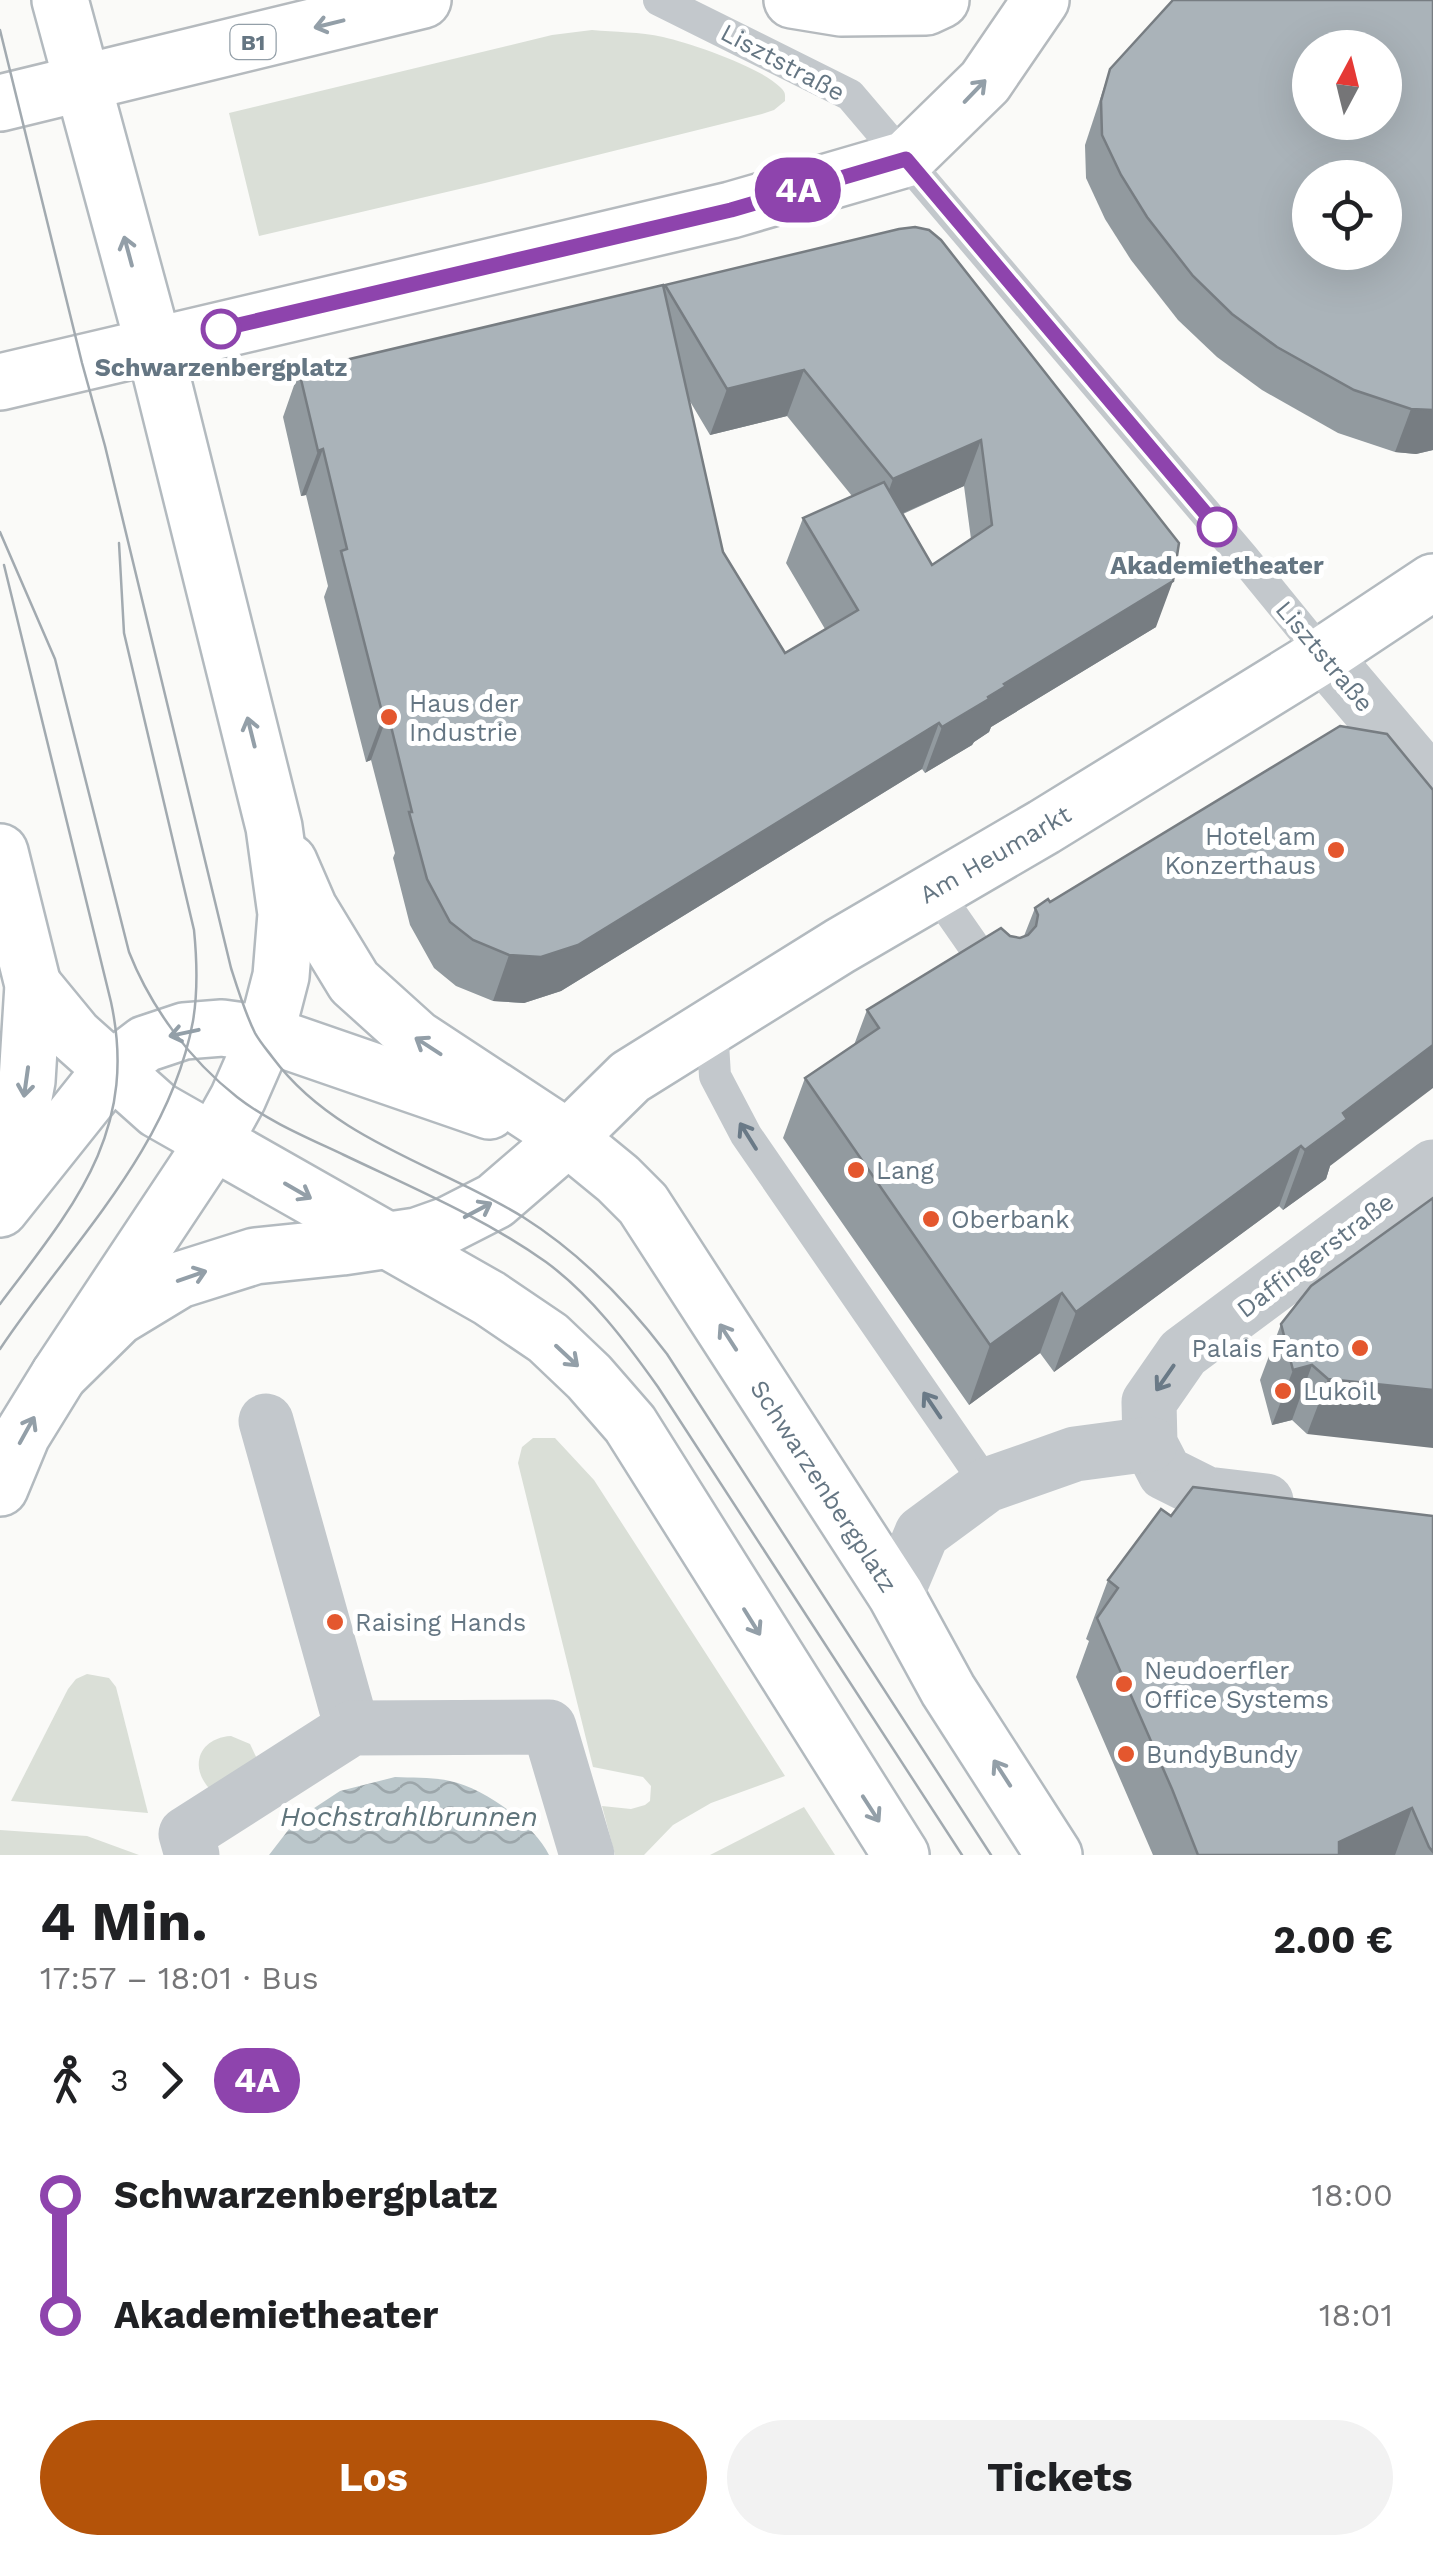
<!DOCTYPE html>
<html lang="de">
<meta charset="utf-8">
<style>
:root{--surface:#fff;--page:#f2f2f2;--text:#202124;--muted:#757577;--accent:#b45309}
body{margin:0;font-family:"Work Sans",sans-serif;background:var(--page);color:var(--text);height:100vh;display:flex;flex-direction:column;font-size:38px;white-space:nowrap}
*{box-sizing:border-box;margin:0}
p{font-size:32px;color:var(--muted)}
.icon{flex:none;width:55px;height:55px;fill:none;stroke:currentColor;stroke-width:2;stroke-linecap:round;stroke-linejoin:round}
.map{position:relative;height:1855px;overflow:hidden}
.panel{display:flex;flex-direction:column;background:var(--surface);flex:1}
.panel>*{flex:none}
.badge{padding:0 20px;border-radius:32px;font-size:35px;line-height:65px}
.needle{width:65px;rotate:7deg}
.buttons{position:absolute;left:1292px;top:30px;display:grid;gap:20px}
.buttons a{display:grid;place-items:center;width:110px;height:110px;border-radius:50%;background:var(--surface);box-shadow:0 10px 40px #0002;font-size:50px}
.map>.badge{position:absolute;translate:-50% -50%;box-shadow:0 0 0 5px #fff}
.legs{display:flex;align-items:center;gap:15px;height:110px;padding:0 40px;font-size:32px}
.legs p{margin-inline-start:auto}
.overview{display:flex;align-items:center;justify-content:space-between;height:170px;padding:0 40px}
h1{font-size:55px;font-weight:700;line-height:75px}
.action{display:flex;gap:20px;margin-top:auto;padding:20px 40px}
.action a{flex:1;height:115px;border-radius:60px;background:var(--accent);color:#fff;font-size:40px;font-weight:700;line-height:115px;text-align:center}
.action a+a{background:var(--page);color:var(--text)}
ul{padding:0 40px;list-style:none}
li{display:flex;align-items:center;gap:35px;height:120px;font-size:38px}
li i{display:grid;place-items:center;width:15px;height:100%;margin:0 12px;background:currentColor}
li i::after{content:'';width:25px;height:25px;margin:-12px;border:8px solid;border-radius:50%;background:var(--surface)}
li p{margin-inline-start:auto}
li:first-child i{background:linear-gradient(#0000 50%,currentColor 0)}
li:last-child i{background:linear-gradient(currentColor 50%,#0000 0)}
.map>svg:first-child{display:block}
</style>
<div class="map">
<svg width="1433" height="1855" viewBox="0 0 1433 1855">
<defs>
<pattern id="water-waves" width="16" height="10" patternUnits="userSpaceOnUse" patternTransform="scale(2.5)"><rect width="16" height="10" fill="#bbc7cb"/><path d="M0 5q4-4 8 0t8 0" fill="none" stroke="#9ca6aa"/></pattern>
</defs>
<rect width="100%" height="100%" fill="#fafaf8"/>
<!-- green -->
<g fill="#dadfd7">
<path d="M 592,30 C 615,32 640,32 663,37 C 693,44 760,67 780,87 C 786,93 785,93 785,101 L 774,110 L 762,114 L 485,183 L 259,236 L 229,113 L 552,35 Z"/>
<path d="M 533,1438 L 555,1438 L 594,1480 L 785,1776 L 711,1803 L 673,1825 L 644,1855 L 615,1855 L 602,1806 L 631,1809 L 645,1805 L 650,1801 L 651,1786 L 643,1777 L 593,1767 L 518,1463 L 522,1447 Z"/>
<path d="M 87,1674 L 109,1678 L 116,1687 L 148,1813 L 11,1801 L 68,1689 L 76,1679 Z"/>
<path d="M 231,1736 L 250,1744 L 259,1763 L 213,1792 C 188,1770 197,1738 231,1736 Z"/>
<path d="M 804,1807 L 835,1855 L 710,1855 Z"/>
<path d="M 0,1830 L 87,1836 L 139,1855 L 0,1855 Z"/>
</g>
<!-- water -->
<path fill="url(#water-waves)" d="M 395,1777 C 413,1778 433,1777 450,1781 C 484,1788 534,1824 549,1855 L 269,1855 L 296,1820 L 340,1791 Z"/>
<g fill="none" stroke-linecap="round" stroke-linejoin="round">
<!-- secondary casing -->
<g stroke="#b3babf" stroke-width="60">
<g id="secondary">
<path d="M 0,852 L 33,985 L 27,1081 L 14,1150 L 0,1189"/>
<path d="M 289,862 L 309,908 L 354,982 L 416,1038 L 568,1138 L 618,1179 L 643,1204 L 896,1595 L 948,1690 L 1054,1855"/>
<path d="M 33,985 L 75,1036 L 158,1110 L 489,1298 L 548,1338 L 589,1377 L 630,1424 L 901,1855"/>
<path d="M 0,1209 L 111,1070 L 145,1044 L 184,1031 L 222,1028 L 266,1034 L 489,1111"/>
<path d="M 59,1375 L 118,1317 L 179,1280 L 255,1256 L 342,1247 L 417,1236 L 448,1225 L 495,1201 L 568,1138 L 630,1077 L 840,946 L 1044,827 L 1323,655 L 1433,582"/>
<path d="M 0,1488 L 22,1435 L 59,1375 L 213,1143 L 238,1098 L 266,1034 L 281,976 L 286,914 L 274,827 L 154,346 L 60,0"/>
</g>
</g>
<!-- primary casing -->
<g stroke="#b5babe" stroke-width="60">
<g id="primary">
<path d="M 792,0 L 841,8 L 926,7 L 941,0"/>
<path d="M 0,103 L 423,0"/>
<path d="M 0,382 L 731,210 L 906,159 L 985,82 L 1041,0"/>
</g>
</g>
<!-- lane -->
<g stroke="#c3c8cc" stroke-width="32">
<path d="M 659,0 L 850,95 L 1243,557 L 1323,655"/>
<path d="M 934,889 L 996,978"/>
<path d="M 712,1027 L 715,1076 L 746,1135 L 987,1485"/>
</g>
<!-- street -->
<g stroke="#c3c8cc" stroke-width="55">
<path d="M 1323,655 L 1433,785"/>
<path d="M 266,1421 L 352,1728"/>
<path d="M 1266,1501 L 1207,1494 L 1165,1473 L 1150,1444 L 1149,1402 L 1183,1353 L 1433,1167"/>
<path d="M 896,1595 L 922,1533 L 987,1485 L 1075,1454 L 1150,1444"/>
<path d="M 192,1855 L 186,1834 L 352,1728 L 549,1727 L 587,1855"/>
</g>
<!-- secondary -->
<use href="#secondary" stroke="#fff" stroke-width="55"/>
<!-- primary -->
<use href="#primary" stroke="#fff" stroke-width="55"/>
<!-- tram -->
<g stroke="#a2aab0" stroke-width="2.5">
<path d="M 0,30 L 82,363 L 105,446 L 231,968 C 238,990 245,1013 255,1033 C 260,1042 267,1050 273,1058 C 335,1141 439,1165 523,1217 C 580,1253 626,1300 667,1354 L 991,1855"/>
<path d="M 0,532 L 55,659 L 129,952 C 151,1008 190,1060 237,1097 C 269,1122 308,1138 344,1155 C 413,1188 484,1218 546,1262 C 591,1295 626,1342 658,1387 L 962,1855"/>
<path d="M 0,1304 C 73,1207 139,1132 111,1002 L 4,565"/>
<path d="M 0,1349 C 70,1244 169,1151 193,1021 C 198,991 197,960 194,930 L 124,633 L 119,543"/>
</g>
</g>
<!-- wall -->
<g fill="#929a9f" fill-rule="evenodd">
<path d="M 1433,0 L 1433,450 L 1416,454 L 1395,452 L 1338,433 L 1262,390 L 1217,357 L 1178,320 L 1131,260 L 1105,219 L 1086,178 L 1085,145 L 1110,69 Z"/>
<path d="M 899,229 L 1156,627 L 991,727 L 989,732 L 974,742 L 972,745 L 925,773 L 922,769 L 561,991 L 524,1003 L 493,1001 L 456,986 L 434,968 L 410,925 L 393,858 L 395,853 L 371,760 L 366,762 L 324,597 L 328,586 L 306,495 L 301,496 L 283,417 L 299,371 L 663,288 L 665,285 ZM 688,398 L 710,435 L 787,416 L 852,496 L 803,518 L 786,563 L 825,629 L 785,653 L 723,552 ZM 964,486 L 971,539 L 932,565 L 903,514 Z"/>
<path d="M 1050,902 L 1330,1166 L 1326,1179 L 1283,1210 L 1279,1206 L 1054,1372 L 1040,1353 L 969,1405 L 783,1138 L 805,1078 L 854,1045 L 867,1010 L 1010,936 L 1020,938 L 1024,936 L 1035,908 Z"/>
<path d="M 1433,1198 L 1307,1434 L 1292,1420 L 1272,1425 L 1260,1380 L 1281,1324 Z"/>
<path d="M 1171,1516 L 1433,1516 L 1433,1855 L 1153,1855 L 1076,1677 L 1089,1641 L 1086,1639 L 1108,1580 Z"/>
</g>
<!-- shaded-wall -->
<g fill="#777d82">
<path d="M 804,370 L 787,416 L 710,435 L 727,389 Z"/>
<path d="M 1411,409 L 1433,410 L 1433,450 L 1416,454 L 1395,452 Z"/>
<path d="M 981,440 L 964,486 L 876,525 L 893,479 Z"/>
<path d="M 323,449 L 306,495 L 301,496 L 318,451 Z"/>
<path d="M 1173,581 L 1156,627 L 991,727 L 989,732 L 974,742 L 972,745 L 925,773 L 942,727 L 988,697 L 1004,684 Z"/>
<path d="M 388,714 L 371,760 L 366,762 L 383,716 Z"/>
<path d="M 939,723 L 922,769 L 561,991 L 524,1003 L 493,1001 L 509,955 Z"/>
<path d="M 1433,1045 L 1433,1088 L 1330,1166 L 1326,1179 L 1283,1210 L 1305,1150 L 1343,1113 Z"/>
<path d="M 1301,1146 L 1279,1206 L 1054,1372 L 1076,1312 Z"/>
<path d="M 1062,1293 L 1040,1353 L 969,1405 L 990,1345 Z"/>
<path d="M 1312,1365 L 1292,1420 L 1272,1425 L 1293,1370 Z"/>
<path d="M 1328,1379 L 1433,1390 L 1433,1448 L 1307,1434 Z"/>
<path d="M 1412,1808 L 1395,1855 L 1334,1855 L 1339,1842 Z"/>
</g>
<!-- building -->
<g fill="#aab3b9" stroke="#777d82" stroke-width="2.5" fill-rule="evenodd">
<path d="M 1173,0 L 1433,0 L 1433,410 L 1411,409 L 1354,390 L 1277,347 L 1232,314 L 1193,276 L 1147,217 L 1121,175 L 1102,135 L 1101,101 L 1110,69 ZM 1310,48 L 1385,48 L 1385,122 L 1310,122 ZM 1310,178 L 1385,178 L 1385,252 L 1310,252 Z"/>
<path d="M 915,227 L 929,230 L 941,240 L 1179,543 L 1173,581 L 1004,684 L 1006,686 L 988,697 L 989,699 L 942,727 L 939,723 L 578,945 L 541,957 L 509,955 L 473,940 L 450,922 L 427,879 L 409,812 L 412,812 L 388,714 L 383,716 L 341,551 L 347,549 L 323,449 L 318,451 L 299,371 L 663,285 L 723,552 L 785,653 L 858,610 L 803,518 L 884,482 L 932,565 L 992,525 L 981,440 L 893,479 L 804,370 L 727,389 L 665,285 L 899,229 Z"/>
<path d="M 1340,726 L 1387,734 L 1433,790 L 1433,1045 L 1343,1113 L 1347,1119 L 1305,1150 L 1301,1146 L 1076,1312 L 1062,1293 L 990,1345 L 805,1078 L 879,1028 L 867,1010 L 1001,928 L 1010,936 L 1020,938 L 1028,935 L 1036,926 L 1038,915 L 1035,908 L 1048,899 L 1050,902 Z"/>
<path d="M 1433,1198 L 1433,1390 L 1328,1379 L 1312,1365 L 1293,1370 L 1281,1324 L 1311,1286 Z"/>
<path d="M 1193,1487 L 1433,1516 L 1433,1852 L 1429,1847 L 1412,1808 L 1339,1842 L 1339,1855 L 1198,1855 L 1172,1789 L 1097,1618 L 1118,1588 L 1108,1580 L 1161,1509 L 1171,1516 Z"/>
</g>
<!-- one-way arrows -->
<defs><path id="oneway-shaft" d="M-6 0H5M1.5-3L5.5 0L1.5 3" fill="none" stroke-width="1.6" stroke-linecap="round" stroke-linejoin="round" transform="scale(2.5)"/></defs>
<g stroke="#939fa8">
<use href="#oneway-shaft" transform="translate(329 24) rotate(166)"/>
<use href="#oneway-shaft" transform="translate(975 91) rotate(-46)"/>
<use href="#oneway-shaft" transform="translate(128 251) rotate(-105)"/>
<use href="#oneway-shaft" transform="translate(251 732) rotate(-104)"/>
<use href="#oneway-shaft" transform="translate(184 1033) rotate(168)"/>
<use href="#oneway-shaft" transform="translate(428 1046) rotate(-147)"/>
<use href="#oneway-shaft" transform="translate(26 1082) rotate(98)"/>
<use href="#oneway-shaft" transform="translate(298 1191) rotate(30)"/>
<use href="#oneway-shaft" transform="translate(478 1210) rotate(-28)"/>
<use href="#oneway-shaft" transform="translate(192 1276) rotate(-19)"/>
<use href="#oneway-shaft" transform="translate(728 1337) rotate(-123)"/>
<use href="#oneway-shaft" transform="translate(567 1356) rotate(43)"/>
<use href="#oneway-shaft" transform="translate(27 1430) rotate(-61)"/>
<use href="#oneway-shaft" transform="translate(752 1622) rotate(58)"/>
<use href="#oneway-shaft" transform="translate(1002 1773) rotate(-123)"/>
<use href="#oneway-shaft" transform="translate(871 1809) rotate(57)"/>
</g>
<g stroke="#6a7a87">
<use href="#oneway-shaft" transform="translate(748 1136) rotate(-122)"/>
<use href="#oneway-shaft" transform="translate(1165 1378) rotate(125)"/>
<use href="#oneway-shaft" transform="translate(932 1405) rotate(-124)"/>
</g>
<g fill="none" stroke-linecap="round" stroke-linejoin="round">
<!-- line-1 casing -->
<g stroke="#fff" stroke-width="22">
<path id="line-1" d="M 221,329 L 731,210 L 906,159 L 1217,527"/>
</g>
<!-- line-1 -->
<use href="#line-1" stroke="#8e44ad" stroke-width="15"/>
</g>
<!-- markers -->
<g fill="#fff" stroke="#8e44ad" stroke-width="5">
<circle cx="221" cy="329" r="18"/>
<circle cx="1217" cy="527" r="18"/>
</g>
<g fill="#e4572e" stroke="#fff" stroke-width="4">
<circle cx="389" cy="717" r="10"/>
<circle cx="1336" cy="850" r="10"/>
<circle cx="856" cy="1170" r="10"/>
<circle cx="931" cy="1219" r="10"/>
<circle cx="1360" cy="1348" r="10"/>
<circle cx="1283" cy="1391" r="10"/>
<circle cx="335" cy="1622" r="10"/>
<circle cx="1124" cy="1684" r="10"/>
<circle cx="1126" cy="1754" r="10"/>
</g>
<g text-anchor="middle" stroke-width="10" stroke-linejoin="round" paint-order="stroke">
<!-- shield labels -->
<rect fill="#fff" stroke="#939fa8" stroke-width="2.5" x="230.5" y="25" width="45" height="34" rx="8"/>
<g font-size="22" font-weight="bold" fill="#657683">
<text x="253" y="50">B1</text>
</g>
<!-- street labels -->
<g font-size="25" fill="#657683" stroke="#fff">
<text transform="translate(783 62) rotate(28)" y="9">Lisztstraße</text>
<text transform="translate(1325 656) rotate(50)" y="9">Lisztstraße</text>
<text transform="translate(995 854) rotate(-30)" y="9">Am Heumarkt</text>
<text transform="translate(1315 1255) rotate(-37)" y="9">Daffingerstraße</text>
<text transform="translate(824 1486) rotate(57)" y="9">Schwarzenbergplatz</text>
</g>
<!-- stop labels -->
<g font-size="25" font-weight="bold" fill="#657683" stroke="#fff">
<text x="221" y="376">Schwarzenbergplatz</text>
<text x="1217" y="574">Akademietheater</text>
</g>
<!-- poi labels -->
<g font-size="25" fill="#657683" stroke="#fff" text-anchor="start">
<text x="409" y="712">Haus der<tspan x="409" dy="29">Industrie</tspan></text>
<text x="1316" y="845" text-anchor="end">Hotel am<tspan x="1316" dy="29">Konzerthaus</tspan></text>
<text x="876" y="1179">Lang</text>
<text x="951" y="1228">Oberbank</text>
<text x="1340" y="1357" text-anchor="end">Palais Fanto</text>
<text x="1303" y="1400">Lukoil</text>
<text x="355" y="1631">Raising Hands</text>
<text x="1144" y="1679">Neudoerfler<tspan x="1144" dy="29">Office Systems</tspan></text>
<text x="1146" y="1763">BundyBundy</text>
</g>
<!-- water labels -->
<g font-size="28" font-style="italic" fill="#60757c" stroke="#fff">
<text x="409" y="1826">Hochstrahlbrunnen</text>
</g>
</g>
</svg>
<div class="buttons">
<a><svg class="needle" viewBox="-14 -14 28 28"><path d="M0-13l5 13h-10z" fill="#e53935"/><path d="M0 13l5-13h-10z" fill="#757577"/></svg></a>
<a><svg class="icon" aria-label="locate" viewBox="0 0 24 24"><circle cx="12" cy="12" r="6"/><path d="M12 2v4M12 18v4M2 12h4M18 12h4"/></svg></a>
</div>
<b class="badge" style="left:798px;top:190px;background:#8e44ad;color:#fff">4A</b>
</div>
<section class="panel">
<div class="overview"><div><h1>4 Min.</h1><p>17:57 – 18:01 · Bus</p></div><b>2.00 €</b></div>
<div class="legs"><svg class="icon" aria-label="walk" viewBox="0 0 24 24"><circle cx="13" cy="4" r="2"/><path d="M13 8l-2 6 4 7M11 14l-3 7M7 12l3-4h3l4 4"/></svg>3<svg class="icon" aria-label="forward" viewBox="0 0 24 24"><path d="M9 5l7 7-7 7"/></svg><b class="badge" style="background:#8e44ad;color:#fff">4A</b></div>
<ul>
<li><i style="color:#8e44ad"></i><b>Schwarzenbergplatz</b><p>18:00</p></li>
<li><i style="color:#8e44ad"></i><b>Akademietheater</b><p>18:01</p></li>
</ul>
<div class="action"><a>Los</a><a>Tickets</a></div>
</section>
